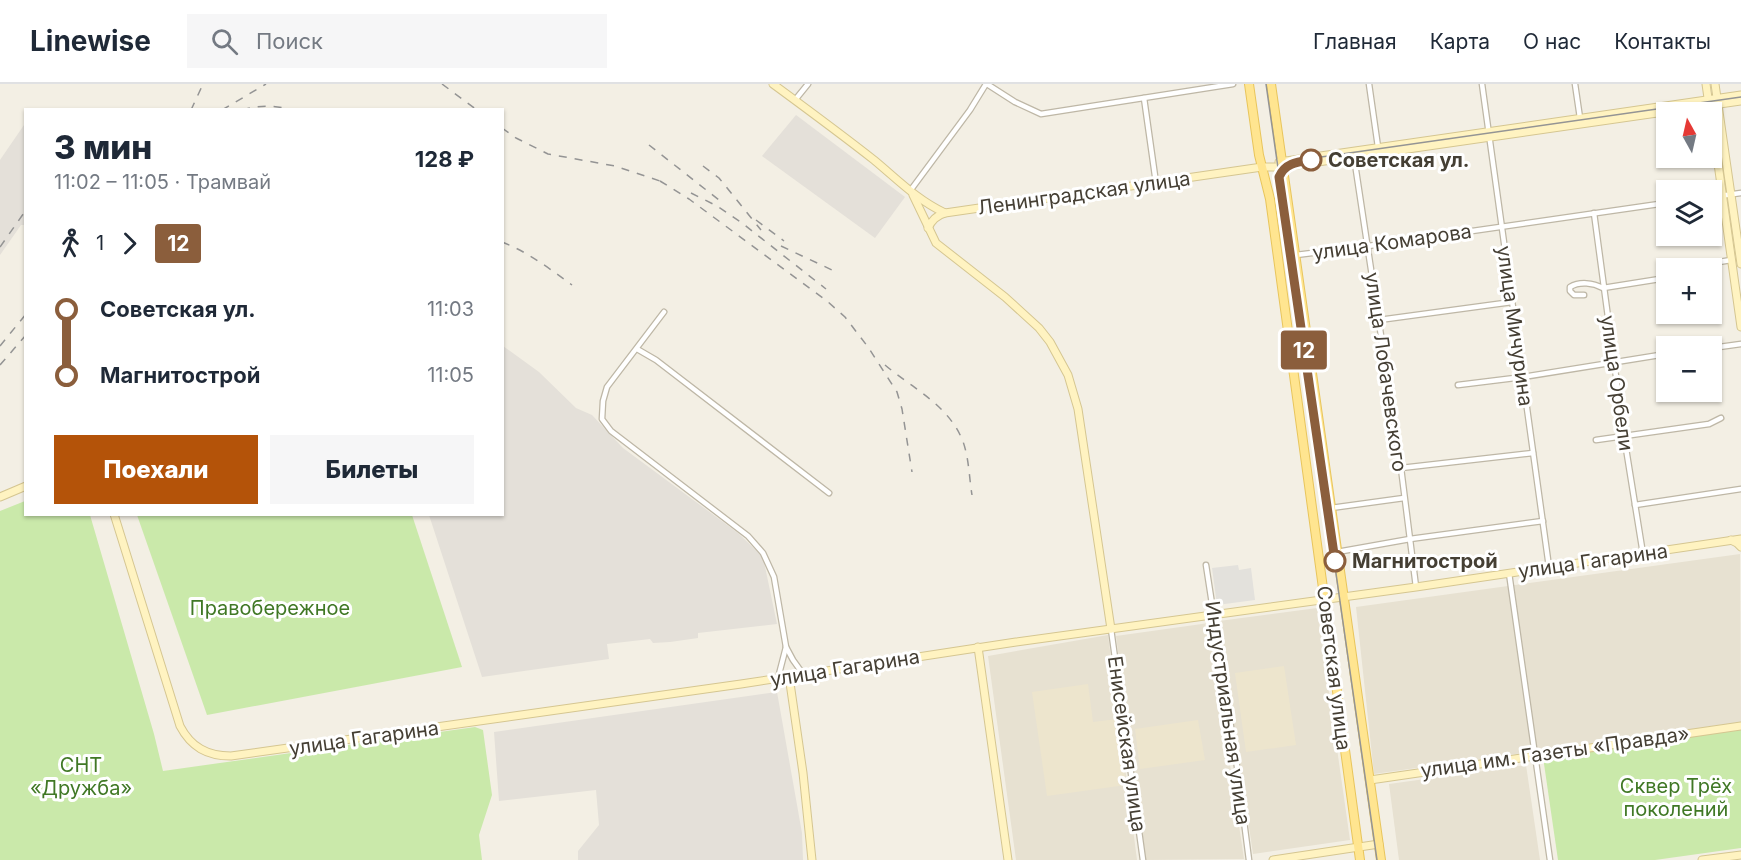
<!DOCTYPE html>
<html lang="ru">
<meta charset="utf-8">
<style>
:root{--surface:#fff;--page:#f6f6f7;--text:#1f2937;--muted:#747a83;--line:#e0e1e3;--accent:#b45309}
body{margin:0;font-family:Inter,sans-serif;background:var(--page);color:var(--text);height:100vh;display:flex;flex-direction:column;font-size:22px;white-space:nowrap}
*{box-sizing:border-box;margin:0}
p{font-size:20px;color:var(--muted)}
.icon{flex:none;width:33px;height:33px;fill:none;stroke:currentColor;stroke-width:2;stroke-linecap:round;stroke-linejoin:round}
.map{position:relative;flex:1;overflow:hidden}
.details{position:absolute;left:24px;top:24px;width:480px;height:408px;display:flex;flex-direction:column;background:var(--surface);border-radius:0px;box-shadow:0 2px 4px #0004}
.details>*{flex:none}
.badge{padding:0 12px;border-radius:4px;font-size:21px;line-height:39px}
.needle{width:39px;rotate:352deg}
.tools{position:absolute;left:1656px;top:18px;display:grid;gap:12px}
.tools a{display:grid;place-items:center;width:66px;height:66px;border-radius:0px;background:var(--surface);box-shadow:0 2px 4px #0004;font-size:30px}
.map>.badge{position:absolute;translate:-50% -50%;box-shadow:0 0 0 3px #fff}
.legs{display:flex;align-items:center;gap:9px;height:66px;padding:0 30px;font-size:20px}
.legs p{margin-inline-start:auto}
.head{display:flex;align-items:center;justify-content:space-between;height:102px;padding:0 30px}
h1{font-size:33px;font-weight:800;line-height:45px}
.action{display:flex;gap:12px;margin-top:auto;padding:12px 30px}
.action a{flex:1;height:69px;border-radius:0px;background:var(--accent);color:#fff;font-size:24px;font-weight:800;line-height:69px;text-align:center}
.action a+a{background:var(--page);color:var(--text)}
ul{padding:0 30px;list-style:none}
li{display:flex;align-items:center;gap:21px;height:66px;font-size:22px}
li i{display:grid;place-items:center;width:9px;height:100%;margin:0 8px;background:currentColor}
li i::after{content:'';width:15px;height:15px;margin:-8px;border:4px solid;border-radius:50%;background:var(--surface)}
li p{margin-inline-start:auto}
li:first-child i{background:linear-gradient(#0000 50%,currentColor 0)}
li:last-child i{background:linear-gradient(currentColor 50%,#0000 0)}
header{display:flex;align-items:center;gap:36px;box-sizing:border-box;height:84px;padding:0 30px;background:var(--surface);border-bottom:2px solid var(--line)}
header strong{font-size:28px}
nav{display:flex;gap:33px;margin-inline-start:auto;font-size:21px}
.search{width:420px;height:54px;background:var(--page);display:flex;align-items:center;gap:15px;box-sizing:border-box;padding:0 21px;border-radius:0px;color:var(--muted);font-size:22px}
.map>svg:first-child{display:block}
</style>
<header>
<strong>Linewise</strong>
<div class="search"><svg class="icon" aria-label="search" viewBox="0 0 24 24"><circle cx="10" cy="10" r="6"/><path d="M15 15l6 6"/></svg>Поиск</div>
<nav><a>Главная</a><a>Карта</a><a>О нас</a><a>Контакты</a></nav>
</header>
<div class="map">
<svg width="1741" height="776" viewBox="0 0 1741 776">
<rect width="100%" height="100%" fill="#f3efe4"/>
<!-- residential -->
<g fill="#e7e1d1">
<path d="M 1740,470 L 1741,638 L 1374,690 L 1356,523 Z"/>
<path d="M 1317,524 L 1350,756 L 1253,770 L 1219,537 Z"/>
<path d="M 1209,539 L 1244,775 L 1146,776 L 1116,552 Z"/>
<path d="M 1108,551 L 1137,776 L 1016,776 L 988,572 Z"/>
<path d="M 1526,681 L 1540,776 L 1399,776 L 1389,700 Z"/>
</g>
<!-- industrial -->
<g fill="#e4e0d9">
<path d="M 796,31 L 905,113 L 875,154 L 762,72 Z"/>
<path d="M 24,41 L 26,42 L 25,141 L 21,141 L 0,171 L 0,76 Z"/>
<path d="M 503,262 L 539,288 L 576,324 L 592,331 L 623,364 L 738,449 L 763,473 L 777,540 L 698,549 L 698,554 L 670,558 L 653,559 L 650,555 L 607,560 L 609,575 L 482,593 L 429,431 L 502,430 Z"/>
<path d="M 777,608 L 802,749 L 803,776 L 578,776 L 578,767 L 599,741 L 596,706 L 499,717 L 494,648 Z"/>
</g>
<!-- education -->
<g fill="#ede5cd">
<path d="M 1284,582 L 1296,661 L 1246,668 L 1235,589 Z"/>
<path d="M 1088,600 L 1093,638 L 1117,635 L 1126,701 L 1047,712 L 1032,608 Z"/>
<path d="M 1198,636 L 1205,676 L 1140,685 L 1135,645 Z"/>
</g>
<!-- green -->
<g fill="#cae9aa">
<path d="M 25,417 L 26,430 L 90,431 L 154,650 L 163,687 L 475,643 L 483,646 L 492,711 L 479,751 L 482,776 L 0,776 L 0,427 Z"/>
<path d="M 137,431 L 412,431 L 462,583 L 207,631 Z"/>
<path d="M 1741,645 L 1741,764 L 1655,776 L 1558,776 L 1543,673 Z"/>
</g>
<!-- parking -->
<path fill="#e3e1dc" d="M 1238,481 L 1239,486 L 1251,484 L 1255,516 L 1217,521 L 1212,484 Z"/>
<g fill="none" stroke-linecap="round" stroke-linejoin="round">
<!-- street casing -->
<g stroke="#beb7a6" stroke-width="7">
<g id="street">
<path d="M 987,0 L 1015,18 L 1041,30 L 1233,0"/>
<path d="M 1369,0 L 1378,63"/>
<path d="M 1482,0 L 1549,483"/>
<path d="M 1575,0 L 1580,34"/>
<path d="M 1144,14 L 1156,99"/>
<path d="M 795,16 L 808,0"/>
<path d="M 1354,73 L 1401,384 L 1416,503"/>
<path d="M 910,107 L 970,26 L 986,0"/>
<path d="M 1712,113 L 1741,109"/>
<path d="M 1594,129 L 1624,352 L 1643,470"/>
<path d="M 1296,171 L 1368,162 L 1666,119"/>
<path d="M 1692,184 L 1701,181 L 1731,176"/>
<path d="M 1584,211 L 1574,211 L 1570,207 L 1570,203 C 1580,197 1593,199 1603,204 L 1666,194"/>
<path d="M 664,228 L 607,303 L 603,317 L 602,335 L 611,347 L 748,452 L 763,469 L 774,493 L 786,563 L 778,594"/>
<path d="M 1379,236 L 1512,218"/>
<path d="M 1712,264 L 1741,260"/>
<path d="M 637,265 L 656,276 L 829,409"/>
<path d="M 1458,301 L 1523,293 L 1666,270"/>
<path d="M 1596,356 L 1709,340 L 1721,334"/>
<path d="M 1401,384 L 1533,369"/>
<path d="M 1635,421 L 1741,405"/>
<path d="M 1331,424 L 1404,414"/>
<path d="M 1337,468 L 1410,455 L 1543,437"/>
<path d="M 1206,481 L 1236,675 L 1249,776"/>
<path d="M 1509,489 L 1550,776"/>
<path d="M 1111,545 L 1143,776"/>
<path d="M 786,563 L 793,576 L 803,590"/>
</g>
</g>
<!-- secondary casing -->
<g stroke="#d5c691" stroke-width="9">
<g id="secondary">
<path d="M 773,0 C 807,25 841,50 874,76 C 897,95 917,116 945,129 L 1262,83 L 1283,83 L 1741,17"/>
<path d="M 1706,0 L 1710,28"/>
<path d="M 1715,0 L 1741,180"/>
<path d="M 1712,37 L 1741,243"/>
<path d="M 1279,78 L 1741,11"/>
<path d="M 913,111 L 936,159 L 1005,213 L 1039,244 L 1050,258 L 1068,291 L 1078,325 L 1111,545"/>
<path d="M 928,144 C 932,136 936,132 945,129"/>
<path d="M 0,413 L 26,402"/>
<path d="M 114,430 L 180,642 C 191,663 207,672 231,672 L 741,600 L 1016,558 L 1416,503 L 1741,455"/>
<path d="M 1731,456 L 1737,459 L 1741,463"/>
<path d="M 978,563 L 1008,776"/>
<path d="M 789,592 L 803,689 L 812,776"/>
<path d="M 1370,696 L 1741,642"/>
<path d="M 1273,776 L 1379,760"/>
<path d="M 1702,776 L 1741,771"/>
</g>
</g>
<!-- primary casing -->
<g stroke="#e8c55c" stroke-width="10">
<g id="primary">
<path d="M 1249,0 L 1259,71 L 1270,115 L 1360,776"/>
<path d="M 1271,0 L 1381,776"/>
</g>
</g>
<!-- street -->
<use href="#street" stroke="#fff" stroke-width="4.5"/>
<!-- secondary -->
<use href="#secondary" stroke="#fff3c1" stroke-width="7"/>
<!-- primary -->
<use href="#primary" stroke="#ffe590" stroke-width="8"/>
<!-- tram -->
<g stroke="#949494" stroke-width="1.5">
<path d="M 1266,0 L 1377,776"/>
<path d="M 1277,93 C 1279,85 1285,79 1293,77 L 1741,13"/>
</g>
<!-- rail -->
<g stroke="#949494" stroke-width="1.5" stroke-dasharray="8 8" stroke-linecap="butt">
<path d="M 442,0 L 477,26"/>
<path d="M 191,26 L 203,0"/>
<path d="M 222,26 L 266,0"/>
<path d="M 242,26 C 259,21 275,21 293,26"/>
<path d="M 502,44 L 516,54 L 548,70 L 615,82 L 666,99"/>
<path d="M 649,61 L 719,116"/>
<path d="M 703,82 L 719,94 L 761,146"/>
<path d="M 660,97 L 689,115 L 827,217 L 845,233 L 868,263 L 897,308 L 902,325 L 912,388"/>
<path d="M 691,109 L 717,122 L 742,139 L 826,205"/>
<path d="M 756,136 L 784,157"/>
<path d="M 502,158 C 528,168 550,185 572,201"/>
<path d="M 781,162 L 832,186"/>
<path d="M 0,163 L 26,126"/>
<path d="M 0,262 L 26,230"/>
<path d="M 0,281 L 26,251"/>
<path d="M 885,281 C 912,304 947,320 962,355 C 969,372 969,393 972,411"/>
</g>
</g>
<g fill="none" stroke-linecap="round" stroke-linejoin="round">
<!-- line-1 casing -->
<g stroke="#fff" stroke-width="14">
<path id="line-1" d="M 1311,76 C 1297,78 1285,79 1279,93 L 1335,477"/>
</g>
<!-- line-1 -->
<use href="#line-1" stroke="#8b5e3c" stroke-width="9"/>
</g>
<!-- markers -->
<g fill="#fff" stroke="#8b5e3c" stroke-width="3">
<circle cx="1311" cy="76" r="10"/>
<circle cx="1335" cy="477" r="10"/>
</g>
<g text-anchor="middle" stroke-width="6" stroke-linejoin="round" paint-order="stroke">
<!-- stop labels -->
<g font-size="20" font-weight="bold" fill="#453f34" stroke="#fff" text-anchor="start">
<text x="1328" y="83">Советская ул.</text>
<text x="1352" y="484">Магнитострой</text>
</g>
<!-- street labels -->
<g font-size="20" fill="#453f34" stroke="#fff">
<text transform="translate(1084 109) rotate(-8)" y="7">Ленинградская улица</text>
<text transform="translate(1392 158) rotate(-8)" y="7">улица Комарова</text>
<text transform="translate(1515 242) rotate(82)" y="7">улица Мичурина</text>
<text transform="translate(1386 288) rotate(82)" y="7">улица Лобачевского</text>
<text transform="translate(1617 299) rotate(82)" y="7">улица Орбели</text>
<text transform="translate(1593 477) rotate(-8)" y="7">улица Гагарина</text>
<text transform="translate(845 584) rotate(-9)" y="7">улица Гагарина</text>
<text transform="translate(1334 584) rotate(83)" y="7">Советская улица</text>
<text transform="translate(1228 629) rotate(82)" y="7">Индустриальная улица</text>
<text transform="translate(364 654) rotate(-8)" y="7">улица Гагарина</text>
<text transform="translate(1127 660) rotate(82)" y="7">Енисейская улица</text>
<text transform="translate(1555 668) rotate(-8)" y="7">улица им. Газеты «Правда»</text>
</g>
<!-- park labels -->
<g font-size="20" fill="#407825" stroke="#fff">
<text x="270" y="531">Правобережное</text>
<text x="81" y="688">СНТ<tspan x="81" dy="23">«Дружба»</tspan></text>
<text x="1676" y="709">Сквер Трёх<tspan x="1676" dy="23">поколений</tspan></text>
</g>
</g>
</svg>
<div class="tools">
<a><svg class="needle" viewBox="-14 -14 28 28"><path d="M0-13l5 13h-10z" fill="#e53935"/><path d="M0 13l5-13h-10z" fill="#747a83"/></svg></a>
<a><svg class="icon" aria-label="layers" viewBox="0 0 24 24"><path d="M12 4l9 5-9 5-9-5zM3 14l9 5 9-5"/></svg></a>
<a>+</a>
<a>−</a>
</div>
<b class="badge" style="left:1304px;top:266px;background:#8b5e3c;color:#fff">12</b>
<section class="details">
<div class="head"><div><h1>3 мин</h1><p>11:02 – 11:05 · Трамвай</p></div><b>128 ₽</b></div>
<div class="legs"><svg class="icon" aria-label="walk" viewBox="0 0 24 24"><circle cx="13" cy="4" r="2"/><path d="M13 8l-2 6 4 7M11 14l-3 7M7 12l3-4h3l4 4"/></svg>1<svg class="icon" aria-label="forward" viewBox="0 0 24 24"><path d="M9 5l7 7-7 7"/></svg><b class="badge" style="background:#8b5e3c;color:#fff">12</b></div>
<ul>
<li><i style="color:#8b5e3c"></i><b>Советская ул.</b><p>11:03</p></li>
<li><i style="color:#8b5e3c"></i><b>Магнитострой</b><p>11:05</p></li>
</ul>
<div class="action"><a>Поехали</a><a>Билеты</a></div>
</section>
</div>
